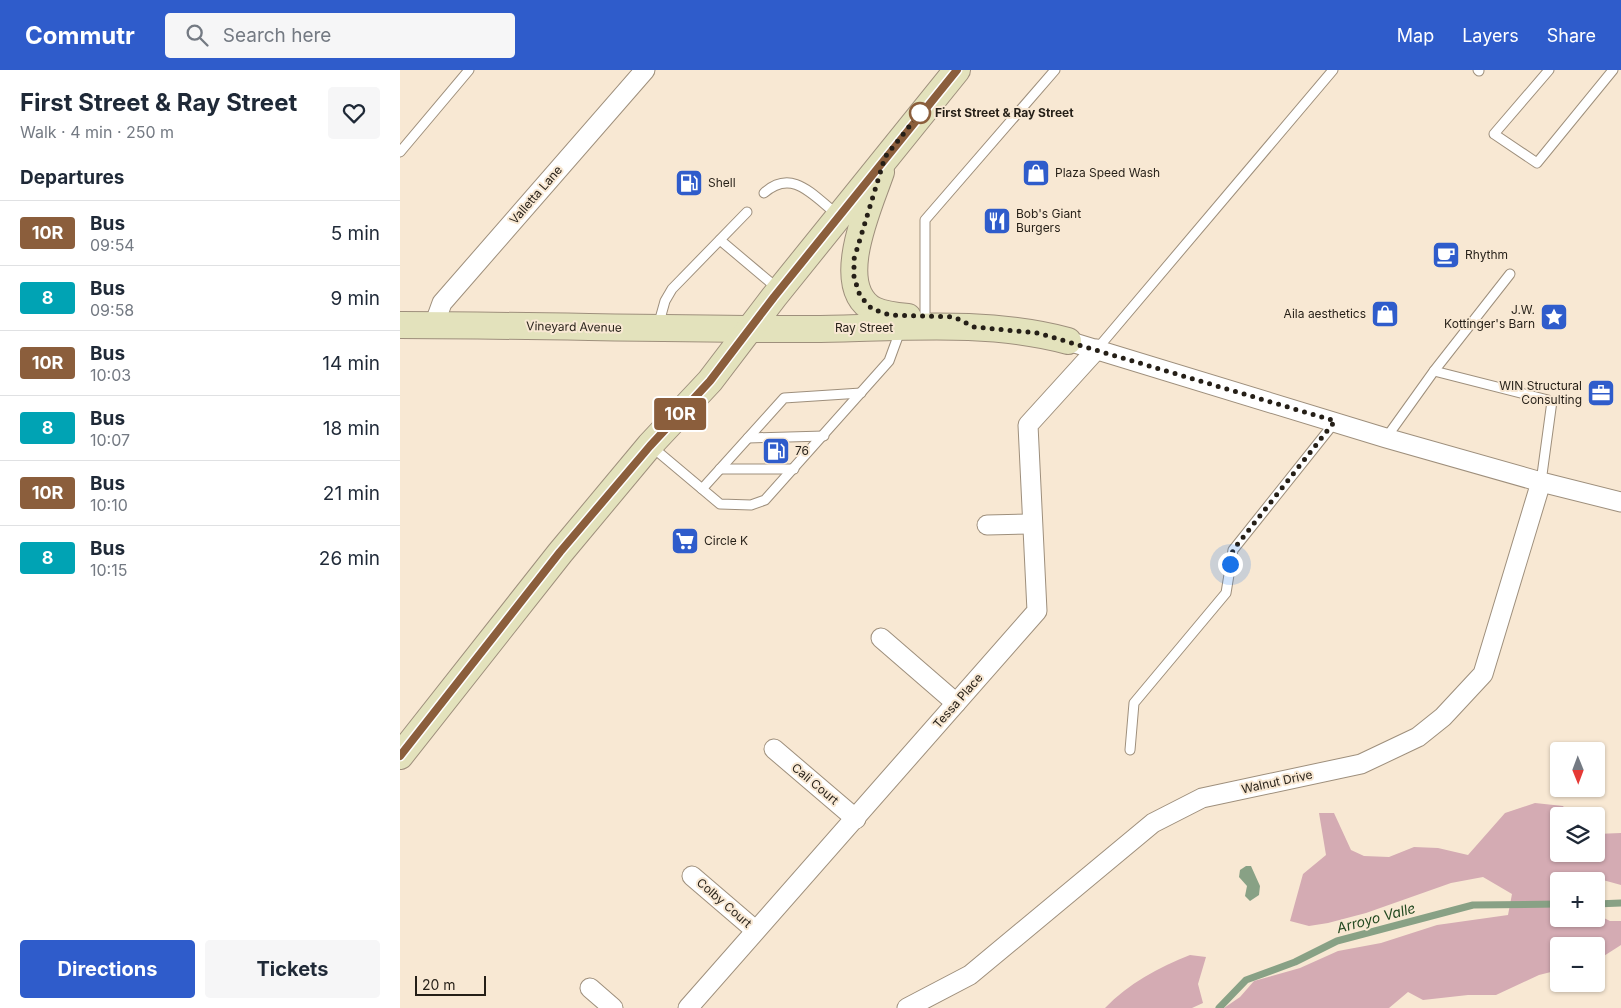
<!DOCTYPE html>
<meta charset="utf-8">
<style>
:root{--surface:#fff;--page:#f6f6f7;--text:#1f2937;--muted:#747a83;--line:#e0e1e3;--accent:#2f5ccb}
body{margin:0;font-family:Inter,sans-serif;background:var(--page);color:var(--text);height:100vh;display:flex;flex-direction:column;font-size:19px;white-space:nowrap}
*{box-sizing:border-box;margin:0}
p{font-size:16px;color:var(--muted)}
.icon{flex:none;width:28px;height:28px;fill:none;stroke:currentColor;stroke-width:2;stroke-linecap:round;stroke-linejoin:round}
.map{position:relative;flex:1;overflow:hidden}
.drawer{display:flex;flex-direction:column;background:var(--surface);width:400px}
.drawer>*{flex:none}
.badge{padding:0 10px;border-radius:4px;font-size:18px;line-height:32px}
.needle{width:32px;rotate:179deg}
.fabs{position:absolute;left:1150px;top:672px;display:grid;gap:10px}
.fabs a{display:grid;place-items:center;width:55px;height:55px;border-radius:5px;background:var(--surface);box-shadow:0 1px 4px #0004;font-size:25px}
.scale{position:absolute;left:15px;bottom:12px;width:71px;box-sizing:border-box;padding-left:5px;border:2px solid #251f17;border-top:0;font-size:14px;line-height:18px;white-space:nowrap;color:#251f17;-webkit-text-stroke:4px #f8e8d3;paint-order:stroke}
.you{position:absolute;width:25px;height:25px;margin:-12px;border:4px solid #fff;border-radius:50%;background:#1a73e8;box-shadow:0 0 0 8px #1a73e833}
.map>.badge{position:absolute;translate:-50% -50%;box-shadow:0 0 0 2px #fff}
h2{padding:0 20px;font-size:19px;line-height:45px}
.round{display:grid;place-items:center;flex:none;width:52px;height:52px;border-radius:5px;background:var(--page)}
.headline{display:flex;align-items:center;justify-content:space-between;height:85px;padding:0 20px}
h1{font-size:24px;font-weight:700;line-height:38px}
.cta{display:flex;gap:10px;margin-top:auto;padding:10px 20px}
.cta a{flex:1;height:58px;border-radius:5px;background:var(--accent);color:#fff;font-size:20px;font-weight:700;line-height:58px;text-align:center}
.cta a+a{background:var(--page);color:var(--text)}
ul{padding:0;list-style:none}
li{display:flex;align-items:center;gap:15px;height:65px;padding:0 20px;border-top:1px solid var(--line)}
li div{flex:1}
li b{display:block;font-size:19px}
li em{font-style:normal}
li .badge{min-width:55px;font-weight:700;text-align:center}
header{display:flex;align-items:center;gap:30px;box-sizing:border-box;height:70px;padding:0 25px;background:var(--accent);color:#fff}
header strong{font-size:24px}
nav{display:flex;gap:28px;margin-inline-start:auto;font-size:18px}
.search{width:350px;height:45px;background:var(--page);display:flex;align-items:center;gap:12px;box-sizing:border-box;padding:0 18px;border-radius:5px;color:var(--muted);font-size:19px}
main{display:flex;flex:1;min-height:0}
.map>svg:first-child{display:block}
</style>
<header>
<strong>Commutr</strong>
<div class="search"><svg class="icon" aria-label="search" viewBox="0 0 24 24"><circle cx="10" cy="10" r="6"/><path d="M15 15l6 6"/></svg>Search here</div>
<nav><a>Map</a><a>Layers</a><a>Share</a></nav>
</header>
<main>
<section class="drawer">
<div class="headline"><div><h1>First Street &amp; Ray Street</h1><p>Walk · 4 min · 250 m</p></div><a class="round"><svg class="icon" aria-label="heart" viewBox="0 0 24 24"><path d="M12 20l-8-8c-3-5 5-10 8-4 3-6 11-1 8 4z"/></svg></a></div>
<h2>Departures</h2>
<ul>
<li><span class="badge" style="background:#8b5e3c;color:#fff">10R</span><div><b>Bus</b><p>09:54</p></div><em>5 min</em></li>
<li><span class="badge" style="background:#00a3b4;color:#fff">8</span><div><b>Bus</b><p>09:58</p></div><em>9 min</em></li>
<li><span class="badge" style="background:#8b5e3c;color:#fff">10R</span><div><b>Bus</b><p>10:03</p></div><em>14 min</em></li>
<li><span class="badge" style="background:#00a3b4;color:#fff">8</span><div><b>Bus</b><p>10:07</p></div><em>18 min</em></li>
<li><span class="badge" style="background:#8b5e3c;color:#fff">10R</span><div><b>Bus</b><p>10:10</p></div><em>21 min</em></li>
<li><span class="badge" style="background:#00a3b4;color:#fff">8</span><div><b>Bus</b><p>10:15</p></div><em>26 min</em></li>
</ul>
<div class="cta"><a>Directions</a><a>Tickets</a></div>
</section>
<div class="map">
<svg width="1221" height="938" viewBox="0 0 1221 938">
<rect width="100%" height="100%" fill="#f8e8d3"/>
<!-- green -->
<g fill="#d4abb3">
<path d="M 1135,733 L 1163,736 L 1170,746 L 1159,746 L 1159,784 L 1196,784 L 1196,764 L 1221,763 L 1221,815 L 1192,807 L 1181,811 L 1159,811 L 1159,849 L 1196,849 L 1196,844 L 1210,851 L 1221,851 L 1221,875 L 1196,891 L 1196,876 L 1159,876 L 1159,900 L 1139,905 L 1096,925 L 1068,925 L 1023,930 L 1008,922 L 989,938 L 824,938 L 840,927 L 854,911 L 900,898 L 938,881 L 981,873 L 1037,855 L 1108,845 L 1112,824 L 1083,807 L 1051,813 L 966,843 L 928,853 L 909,856 L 890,851 L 903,804 L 926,785 L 919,743 L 934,743 L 951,780 L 964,786 L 989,787 L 1014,777 L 1038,778 L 1068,785 L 1105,743 Z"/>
<path d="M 790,885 L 806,887 L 798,914 L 803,933 L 792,938 L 705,938 C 728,914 759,897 790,885 Z"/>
</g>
<!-- water -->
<path fill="#88a185" d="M 846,796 L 851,796 L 860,816 L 859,825 L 850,831 L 845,826 L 847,816 L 839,807 L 840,800 Z"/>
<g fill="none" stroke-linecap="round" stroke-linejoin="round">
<!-- stream -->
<g stroke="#88a185" stroke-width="7">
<path d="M 1196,834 L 1221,833"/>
<path d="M 819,938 L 846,910 L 895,892 L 937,871 L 1073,835 L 1159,834"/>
</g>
<!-- lane casing -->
<g stroke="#9e8f7c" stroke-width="11">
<g id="lane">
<path d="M 1078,0 L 1079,1"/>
<path d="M 1149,0 L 1094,64 L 1137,93 L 1213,0"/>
<path d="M 0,82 L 69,0"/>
<path d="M 364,123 C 393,97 414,127 438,145"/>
<path d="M 320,170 L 377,218"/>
<path d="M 525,248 L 525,150 L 655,0"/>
<path d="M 258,256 L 265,231 L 272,219 L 347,142"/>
<path d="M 697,279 L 933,0"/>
<path d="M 1034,301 L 1152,331 L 1141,412"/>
<path d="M 348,368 L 424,366"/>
<path d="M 986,368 L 1034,301 L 1110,204"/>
<path d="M 251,376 L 320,434 L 351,435 L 365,430 L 489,291 L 500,261"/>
<path d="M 320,399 L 394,399"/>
<path d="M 302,419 L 384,328 L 461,323"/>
<path d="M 730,680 L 734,633 L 826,523 L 833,480 L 935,352"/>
</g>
</g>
<!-- street casing -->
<g stroke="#9e8f7c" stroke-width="21">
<g id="street">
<path d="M 34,255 L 42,233 L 245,0"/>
<path d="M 668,271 L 986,368 L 1141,412 L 1221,432"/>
<path d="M 587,455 L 632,454"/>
<path d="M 481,568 L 556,633"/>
<path d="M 374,679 L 456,749"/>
<path d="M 292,806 L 355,860"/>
<path d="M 190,918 L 213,938"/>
<path d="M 288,938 L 637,541 L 628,355 L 697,279"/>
<path d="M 507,938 L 570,905 L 753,753 L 802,728 L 961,694 L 1018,667 L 1043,647 L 1083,604 L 1141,412"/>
</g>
</g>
<!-- secondary casing -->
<g stroke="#9e8f7c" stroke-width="28">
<g id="secondary">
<path d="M 481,102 C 470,135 431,217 474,240 C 484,245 496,246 508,247"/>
<path d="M 0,255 C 139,255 277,260 416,259 C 499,258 587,249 668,271"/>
<path d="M 0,686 L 160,483 L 250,375 L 310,311 L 374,227 L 557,0"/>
</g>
</g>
<!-- lane -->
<use href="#lane" stroke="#fff" stroke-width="9"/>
<!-- street -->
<use href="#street" stroke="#fff" stroke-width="19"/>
<!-- secondary -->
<use href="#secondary" stroke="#e3e2bc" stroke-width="26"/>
</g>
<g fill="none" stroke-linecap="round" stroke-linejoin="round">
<!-- line casing -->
<g stroke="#fff" stroke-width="11">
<path id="line" d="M 0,686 L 160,482 L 250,376 L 310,311 L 374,227 L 557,0"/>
</g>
<!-- line -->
<use href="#line" stroke="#8b5e3c" stroke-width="8"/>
<!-- walk -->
<path stroke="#251f17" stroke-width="5" stroke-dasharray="0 9" d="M 520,43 L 485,87 L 454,189 L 454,207 L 460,226 L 472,239 L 490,245 L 554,247 L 574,257 L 638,263 L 935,351 L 833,480 L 830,494"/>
</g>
<!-- icons -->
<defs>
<g id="shop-square" transform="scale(1.4375)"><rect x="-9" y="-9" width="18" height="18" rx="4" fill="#2f5ccb" stroke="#f8e8d3"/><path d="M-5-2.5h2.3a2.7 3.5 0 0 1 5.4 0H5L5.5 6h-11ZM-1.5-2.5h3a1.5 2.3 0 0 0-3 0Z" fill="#fff"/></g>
<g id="fuel-square" transform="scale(1.4375)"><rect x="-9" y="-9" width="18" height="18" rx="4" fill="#2f5ccb" stroke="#f8e8d3"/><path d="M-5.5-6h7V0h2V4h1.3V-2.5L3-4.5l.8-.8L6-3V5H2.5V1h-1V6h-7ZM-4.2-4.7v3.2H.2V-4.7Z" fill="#fff"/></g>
<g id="restaurant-square" transform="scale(1.4375)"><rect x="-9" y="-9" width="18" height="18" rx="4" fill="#2f5ccb" stroke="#f8e8d3"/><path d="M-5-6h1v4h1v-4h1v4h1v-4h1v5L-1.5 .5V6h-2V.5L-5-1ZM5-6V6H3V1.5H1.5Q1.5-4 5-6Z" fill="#fff"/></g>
<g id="cafe-square" transform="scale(1.4375)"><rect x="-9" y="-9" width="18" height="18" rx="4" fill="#2f5ccb" stroke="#f8e8d3"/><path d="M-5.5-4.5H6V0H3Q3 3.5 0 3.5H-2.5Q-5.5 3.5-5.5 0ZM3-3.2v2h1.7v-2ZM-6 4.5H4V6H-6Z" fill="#fff"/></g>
<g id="sight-square" transform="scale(1.4375)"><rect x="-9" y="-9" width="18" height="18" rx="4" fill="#2f5ccb" stroke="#f8e8d3"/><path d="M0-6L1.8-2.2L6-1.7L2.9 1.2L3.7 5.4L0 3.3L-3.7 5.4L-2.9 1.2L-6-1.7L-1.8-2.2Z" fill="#fff"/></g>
<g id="office-square" transform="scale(1.4375)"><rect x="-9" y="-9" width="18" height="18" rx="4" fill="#2f5ccb" stroke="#f8e8d3"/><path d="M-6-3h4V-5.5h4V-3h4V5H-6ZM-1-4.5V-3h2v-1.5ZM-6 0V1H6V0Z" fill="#fff"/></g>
<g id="supermarket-square" transform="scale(1.4375)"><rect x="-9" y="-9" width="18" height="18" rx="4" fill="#2f5ccb" stroke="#f8e8d3"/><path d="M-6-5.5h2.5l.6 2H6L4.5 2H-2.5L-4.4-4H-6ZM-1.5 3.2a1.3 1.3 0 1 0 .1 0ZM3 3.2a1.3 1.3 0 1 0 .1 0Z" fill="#fff"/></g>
</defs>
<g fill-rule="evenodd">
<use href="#shop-square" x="636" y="103"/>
<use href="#fuel-square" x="289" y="113"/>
<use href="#restaurant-square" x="597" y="151"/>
<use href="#cafe-square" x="1046" y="185"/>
<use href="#shop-square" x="985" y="244"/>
<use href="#sight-square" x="1154" y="247"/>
<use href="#office-square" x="1201" y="323"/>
<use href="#fuel-square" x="376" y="381"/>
<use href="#supermarket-square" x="285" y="471"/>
</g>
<!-- markers -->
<circle fill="#fff" stroke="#8b5e3c" stroke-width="2.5" cx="520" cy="43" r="10"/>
<g text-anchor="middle" stroke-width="4" stroke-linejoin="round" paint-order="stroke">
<!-- stop labels -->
<g font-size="12" font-weight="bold" fill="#251f17" stroke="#f8e8d3" text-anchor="start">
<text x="535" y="47">First Street &amp; Ray Street</text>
</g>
<!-- poi labels -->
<g font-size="12" fill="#251f17" stroke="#f8e8d3" text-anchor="start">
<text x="655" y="107">Plaza Speed Wash</text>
<text x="308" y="117">Shell</text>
<text x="616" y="148">Bob's Giant<tspan x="616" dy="14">Burgers</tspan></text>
<text x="1065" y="189">Rhythm</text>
<text x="1135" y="244" text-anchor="end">J.W.<tspan x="1135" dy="14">Kottinger's Barn</tspan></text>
<text x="966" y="248" text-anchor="end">Aila aesthetics</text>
<text x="1182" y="320" text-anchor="end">WIN Structural<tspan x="1182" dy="14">Consulting</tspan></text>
<text x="395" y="385">76</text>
<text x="304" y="475">Circle K</text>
</g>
<!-- street labels -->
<g font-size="12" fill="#251f17" stroke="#f8e8d3">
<text transform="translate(136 125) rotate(-49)" y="4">Valletta Lane</text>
<text transform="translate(174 257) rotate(1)" y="4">Vineyard Avenue</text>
<text x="464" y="262">Ray Street</text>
<text transform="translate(558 631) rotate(-49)" y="4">Tessa Place</text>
<text transform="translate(877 712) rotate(-12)" y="4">Walnut Drive</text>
<text transform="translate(415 714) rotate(40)" y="4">Cali Court</text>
<text transform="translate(324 833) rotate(41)" y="4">Colby Court</text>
</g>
<!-- water labels -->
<g font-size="14" font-style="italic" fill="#22481f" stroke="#f8e8d3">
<text transform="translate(976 848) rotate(-15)" y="5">Arroyo Valle</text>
</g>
</g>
</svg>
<div class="fabs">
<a><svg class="needle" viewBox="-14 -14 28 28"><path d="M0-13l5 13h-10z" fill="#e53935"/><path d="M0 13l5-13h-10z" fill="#747a83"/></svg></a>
<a><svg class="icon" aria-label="layers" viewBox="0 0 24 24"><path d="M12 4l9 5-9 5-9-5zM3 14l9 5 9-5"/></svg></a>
<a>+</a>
<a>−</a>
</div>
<div class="scale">20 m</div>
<div class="you" style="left:830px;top:494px"></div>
<b class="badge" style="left:280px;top:344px;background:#8b5e3c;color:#fff">10R</b>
</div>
</main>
